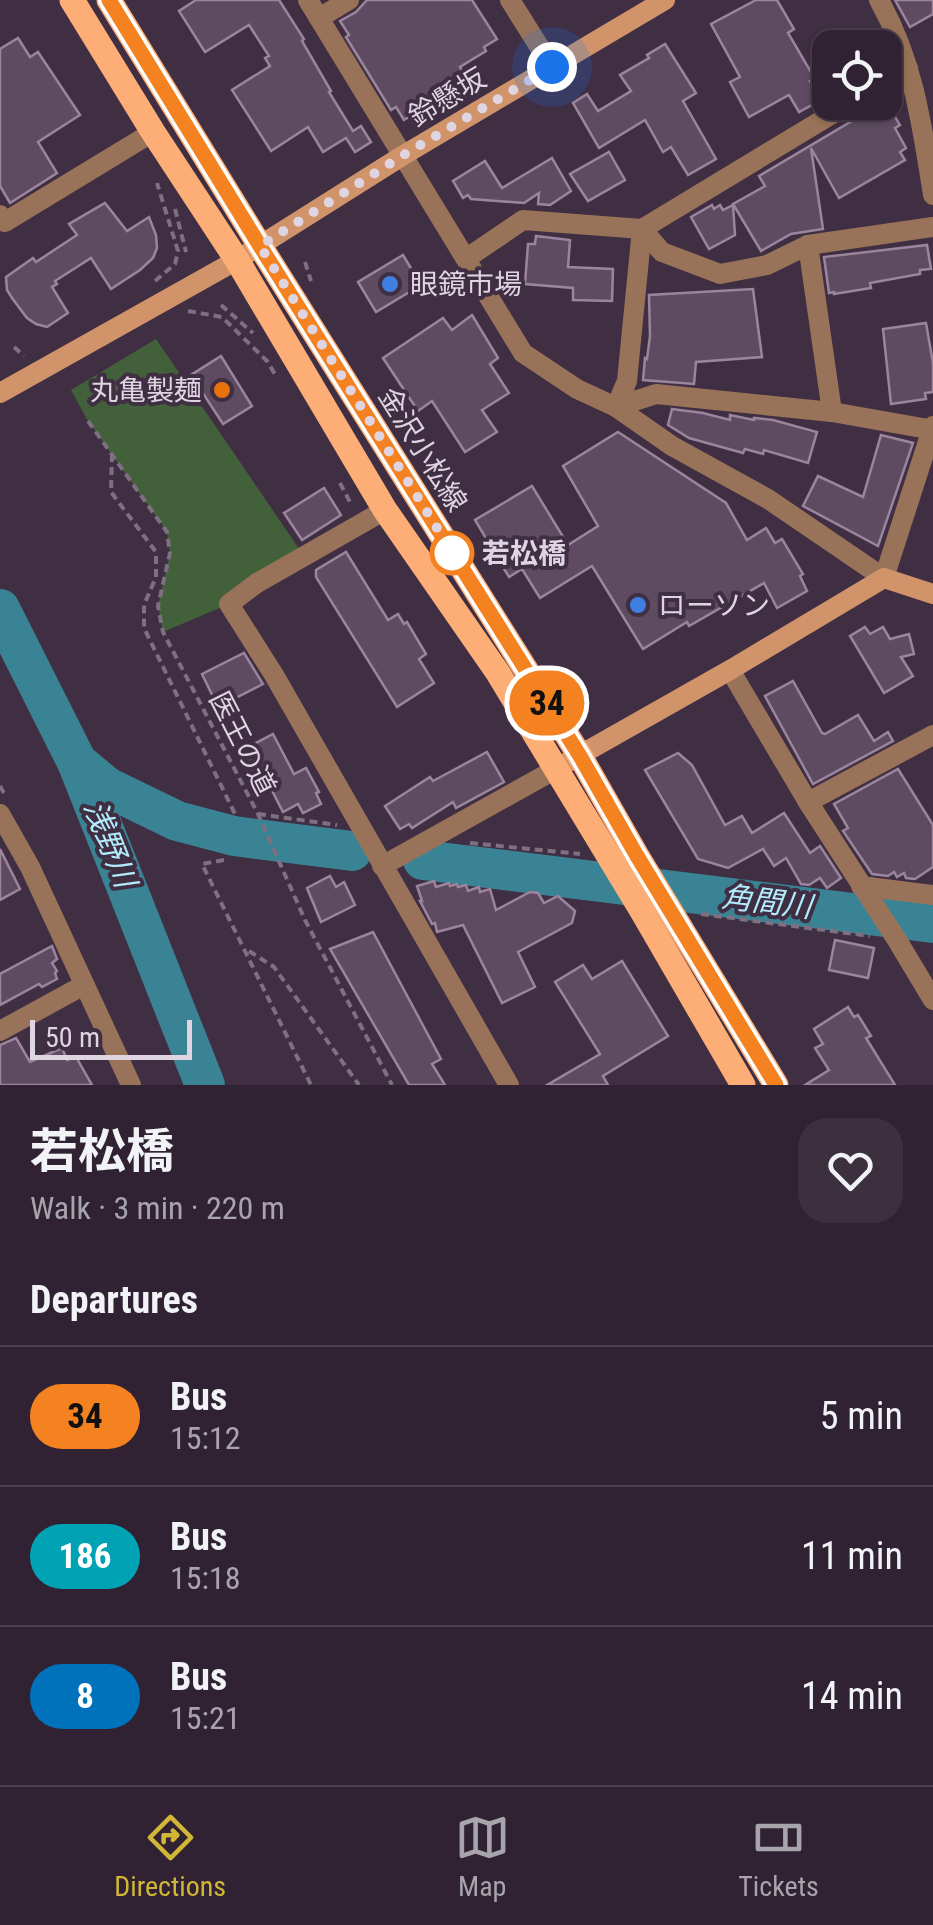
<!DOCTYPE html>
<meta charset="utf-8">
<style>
:root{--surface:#302232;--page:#3c2f3e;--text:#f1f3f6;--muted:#a8a4ac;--line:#4b3f4d;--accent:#d2b736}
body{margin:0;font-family:"Roboto Condensed","Noto Sans JP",sans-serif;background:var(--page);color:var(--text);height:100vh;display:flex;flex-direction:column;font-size:38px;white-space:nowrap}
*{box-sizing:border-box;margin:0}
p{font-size:32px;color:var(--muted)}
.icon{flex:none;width:55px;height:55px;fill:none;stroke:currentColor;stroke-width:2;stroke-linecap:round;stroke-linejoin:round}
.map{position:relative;height:1085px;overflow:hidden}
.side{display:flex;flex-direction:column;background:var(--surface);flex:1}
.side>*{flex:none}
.badge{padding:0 20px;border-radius:32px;font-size:35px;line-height:65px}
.controls{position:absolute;left:812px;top:30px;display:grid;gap:20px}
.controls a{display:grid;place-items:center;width:90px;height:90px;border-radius:20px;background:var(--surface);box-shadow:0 2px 8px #0004,0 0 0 2px var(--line);font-size:50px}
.scale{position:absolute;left:30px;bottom:25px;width:162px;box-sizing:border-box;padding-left:10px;border:5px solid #dfd4e1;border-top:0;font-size:28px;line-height:35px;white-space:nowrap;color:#dfd4e1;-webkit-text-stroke:8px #402e43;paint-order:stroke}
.you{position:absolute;width:50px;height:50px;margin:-25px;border:8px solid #fff;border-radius:50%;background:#1a73e8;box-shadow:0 0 0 15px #1a73e833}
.map>.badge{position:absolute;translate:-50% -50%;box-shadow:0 0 0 5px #fff}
h2{padding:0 30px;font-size:38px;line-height:90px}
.round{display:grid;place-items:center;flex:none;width:105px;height:105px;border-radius:30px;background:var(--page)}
.head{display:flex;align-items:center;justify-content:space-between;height:170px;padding:0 30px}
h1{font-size:48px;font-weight:700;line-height:75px}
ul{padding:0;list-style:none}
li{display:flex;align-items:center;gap:30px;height:140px;padding:0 30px;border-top:2px solid var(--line)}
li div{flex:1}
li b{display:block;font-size:38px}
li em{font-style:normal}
li .badge{min-width:110px;font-weight:700;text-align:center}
.tabs{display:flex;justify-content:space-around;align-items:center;height:140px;border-top:2px solid var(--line);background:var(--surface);font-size:28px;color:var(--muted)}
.tabs a{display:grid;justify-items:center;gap:5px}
.tabs .active{color:var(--accent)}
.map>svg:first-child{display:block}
</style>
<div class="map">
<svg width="933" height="1085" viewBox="0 0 933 1085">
<rect width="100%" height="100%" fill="#402e43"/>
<!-- green -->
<path fill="#42613b" d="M 156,339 L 304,556 L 229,604 L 163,632 L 158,606 L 170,553 L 167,532 L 88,421 L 71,390 Z"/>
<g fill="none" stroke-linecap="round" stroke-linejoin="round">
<!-- river -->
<g stroke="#3a8395" stroke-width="40">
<path d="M 0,609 L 77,762 L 205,1085"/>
<path d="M 77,762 L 107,787 L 177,821 L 234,836 L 352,851"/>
<path d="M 423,860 L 933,923"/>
</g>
</g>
<!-- building -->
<g fill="#5e4b61" stroke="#9a859d" stroke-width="2.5">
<path d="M 196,0 L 279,0 L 304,39 L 302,41 L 331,91 L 329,92 L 353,131 L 361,126 L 371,142 L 355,152 L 346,138 L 323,152 L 308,127 L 271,151 L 232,90 L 270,66 L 265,58 L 269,56 L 249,25 L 205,52 L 179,11 Z"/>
<path d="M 367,0 L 472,0 L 497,39 L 484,47 L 486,51 L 460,67 L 466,77 L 438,92 L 441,97 L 404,120 L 396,107 L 391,110 L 346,37 L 349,35 L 340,21 L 356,12 Z"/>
<path d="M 756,0 L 777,0 L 794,29 L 788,33 L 815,79 L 810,81 L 821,100 L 799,112 L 789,95 L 749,117 L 730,82 L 740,77 L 711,24 Z"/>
<path d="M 895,0 L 933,0 L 933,14 L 910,27 Z"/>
<path d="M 18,38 L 30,57 L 38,52 L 80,115 L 38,142 L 57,173 L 10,203 L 0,186 L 0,49 Z"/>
<path d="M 665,44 L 696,93 L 683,101 L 716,159 L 688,175 L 671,147 L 663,152 L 645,120 L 599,148 L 573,103 L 587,94 L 598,111 L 631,91 L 620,75 L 649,58 L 647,55 Z"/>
<path d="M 889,107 L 900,125 L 895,128 L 906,148 L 900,152 L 905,160 L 839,198 L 811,148 L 823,229 L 791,234 L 761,251 L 733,204 L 765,186 L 759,176 L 874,108 L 878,113 Z"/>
<path d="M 609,152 L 625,180 L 588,201 L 570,174 Z"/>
<path d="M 552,158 L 571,191 L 550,205 L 538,204 L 539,193 L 524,203 L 471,199 L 468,195 L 463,198 L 453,181 L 485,161 L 502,188 Z"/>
<path d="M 105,203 L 127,231 L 149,217 L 156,235 L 157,248 L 153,258 L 140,270 L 111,289 L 91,258 L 55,281 L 57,284 L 52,287 L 68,313 L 47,327 L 36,324 L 27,318 L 12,298 L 7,290 L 6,277 L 33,258 L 36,262 L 77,235 L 69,224 Z"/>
<path d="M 712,205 L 714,209 L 720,205 L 723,210 L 733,205 L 735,235 L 709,249 L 691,217 Z"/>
<path d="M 536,236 L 570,240 L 568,267 L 613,269 L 612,301 L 573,300 L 573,288 L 525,284 L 528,244 L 535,244 Z"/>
<path d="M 927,245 L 931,269 L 920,270 L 920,274 L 870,283 L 871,288 L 834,294 L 834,292 L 829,293 L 824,257 Z"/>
<path d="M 403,255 L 421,285 L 376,312 L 358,282 Z"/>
<path d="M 753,289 L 762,357 L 696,362 L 694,384 L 643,380 L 645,358 L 647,359 L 650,336 L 649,295 Z"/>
<path d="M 472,315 L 498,358 L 490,364 L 509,393 L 482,410 L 497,432 L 465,452 L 432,401 L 418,411 L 383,358 L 443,318 L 452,330 Z"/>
<path d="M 926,323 L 933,363 L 933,392 L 925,393 L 926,399 L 891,404 L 883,329 Z"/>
<path d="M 221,356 L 252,406 L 223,424 L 191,375 Z"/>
<path d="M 672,409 L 703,413 L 730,420 L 730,415 L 754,420 L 754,418 L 773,420 L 817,432 L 808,463 L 764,450 L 763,454 L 745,449 L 743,453 L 689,438 L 668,425 Z"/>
<path d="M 618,432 L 726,503 L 747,540 L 766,528 L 775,543 L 782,539 L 803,574 L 800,576 L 807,591 L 777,608 L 764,583 L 689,626 L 687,622 L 643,649 L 592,566 L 540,598 L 522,569 L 509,577 L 475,520 L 532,486 L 568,545 L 598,526 L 563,466 Z"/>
<path d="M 881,435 L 913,443 L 878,546 L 803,506 L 818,476 L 863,497 Z"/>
<path d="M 324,488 L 341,515 L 302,540 L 284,513 Z"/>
<path d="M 346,552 L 388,620 L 398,614 L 404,624 L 407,622 L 426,654 L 419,659 L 434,683 L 397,707 L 316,577 L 316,570 Z"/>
<path d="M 865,627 L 870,634 L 883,627 L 890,639 L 909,634 L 914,654 L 901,657 L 913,676 L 884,693 L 850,636 Z"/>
<path d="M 244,653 L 263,684 L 218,707 L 202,674 Z"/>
<path d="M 793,681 L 822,733 L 825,734 L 858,715 L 874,741 L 888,732 L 893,741 L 813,784 L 765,696 Z"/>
<path d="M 273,734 L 294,774 L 306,768 L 319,792 L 316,793 L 321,804 L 303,813 L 298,804 L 283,812 L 264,775 L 252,781 L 237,753 Z"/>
<path d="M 487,752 L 504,782 L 456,808 L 453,802 L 412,828 L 409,824 L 400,829 L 385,806 L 430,777 L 433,781 Z"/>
<path d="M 678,753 L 692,765 L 725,825 L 742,816 L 752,833 L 784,813 L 810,853 L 820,846 L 841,878 L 827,888 L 820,878 L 809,885 L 801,884 L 786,858 L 774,866 L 763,849 L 728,868 L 698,859 L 645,770 Z"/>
<path d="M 898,769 L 933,825 L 933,867 L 915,879 L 906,878 L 904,873 L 897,877 L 894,872 L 888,876 L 872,874 L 843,831 L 848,828 L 834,804 Z"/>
<path d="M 0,849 L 20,889 L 0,900 Z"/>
<path d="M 330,876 L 336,887 L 344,882 L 355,905 L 321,922 L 307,888 Z"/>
<path d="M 434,881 L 436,887 L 449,883 L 450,886 L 457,884 L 458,887 L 466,885 L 468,891 L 479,887 L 480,892 L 490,889 L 496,910 L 530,892 L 538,893 L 544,903 L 558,896 L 575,911 L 572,923 L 518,952 L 535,987 L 502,1003 L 463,925 L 437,932 L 435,923 L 432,924 L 420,901 L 422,901 L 417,886 Z"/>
<path d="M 373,932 L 441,1059 L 432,1064 L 445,1085 L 409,1085 L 330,949 Z"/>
<path d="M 835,940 L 874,948 L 868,978 L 829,970 Z"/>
<path d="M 52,946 L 57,959 L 52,963 L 57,971 L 55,973 L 57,979 L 42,987 L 39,984 L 0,1005 L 0,974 Z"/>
<path d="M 622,961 L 668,1036 L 603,1076 L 608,1085 L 547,1085 L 600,1054 L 555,982 L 583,965 L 592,979 Z"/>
<path d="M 848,1007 L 854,1017 L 858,1015 L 871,1036 L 866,1038 L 895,1085 L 805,1085 L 829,1070 L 815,1048 L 823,1044 L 814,1029 Z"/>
<path d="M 16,1038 L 30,1062 L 62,1048 L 67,1060 L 76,1057 L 92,1085 L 0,1085 L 0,1045 Z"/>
</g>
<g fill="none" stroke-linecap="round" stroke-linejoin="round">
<!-- path -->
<g stroke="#7e6f81" stroke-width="4" stroke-dasharray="8 5" stroke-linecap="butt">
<path d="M 175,209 L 186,252"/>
<path d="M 305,262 L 311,281"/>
<path d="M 155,281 L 175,264 L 178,251 L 157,183"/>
<path d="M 221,305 L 253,333"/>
<path d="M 188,311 L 222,317 L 267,361 L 276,376"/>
<path d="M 14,347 L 24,356"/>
<path d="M 88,421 L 167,532 L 170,553 L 158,606 L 163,632 L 258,814 L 305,920 L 392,1085"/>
<path d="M 112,454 L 111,492 L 156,552 L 156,577 L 144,605 L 144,628 L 236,816"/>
<path d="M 340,483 L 352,506"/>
<path d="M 0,786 L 5,795"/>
<path d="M 258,814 L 337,825"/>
<path d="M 470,843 L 580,854"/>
<path d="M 224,860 L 202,864 L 311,1085"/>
<path d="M 701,914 L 870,936"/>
<path d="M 249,951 L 274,967 L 359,1085"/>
</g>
<!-- street -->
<g stroke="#997359" stroke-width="20">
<path d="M 308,0 L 523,353 L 577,389 L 616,407 L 672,446 L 768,499 L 884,578 L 933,426"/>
<path d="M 510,0 L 552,67"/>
<path d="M 879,0 C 914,63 922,125 933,195"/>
<path d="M 319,18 L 349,0"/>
<path d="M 885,82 L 908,68"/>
<path d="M 0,215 L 5,222 L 153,132"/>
<path d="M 642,229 L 662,252 L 720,274 L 767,265 L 808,245 L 933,227"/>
<path d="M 808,245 L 832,412"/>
<path d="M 467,258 L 523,220 L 642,229 L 852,102"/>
<path d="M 616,407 L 656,394 L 832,412 L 933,430"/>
<path d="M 616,407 L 627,381 L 642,229"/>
<path d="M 385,510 L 257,583 L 229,604 L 274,675 L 509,1085"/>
<path d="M 730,670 L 808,802 L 897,940 L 933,1000"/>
<path d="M 808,802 L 933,735"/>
<path d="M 0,814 L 30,867 L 131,1085"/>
<path d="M 382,866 L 556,769"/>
<path d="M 861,886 L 933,895"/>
<path d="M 0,1031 L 84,985"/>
</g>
<!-- secondary -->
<g stroke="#d1946a" stroke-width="20">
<path d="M 0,393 L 237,260 L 402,156 L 665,0"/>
<path d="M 566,763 L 730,670 L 884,578 L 933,594"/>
</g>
<!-- primary -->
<g stroke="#fcae76" stroke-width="25">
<path d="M 72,0 L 153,132 L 237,260 L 385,510 L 498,673 L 642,911 L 743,1085"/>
<path d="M 109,0 L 260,246 L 580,756 L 637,856 L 776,1085"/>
</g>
</g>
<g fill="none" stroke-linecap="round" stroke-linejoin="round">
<!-- line casing -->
<g stroke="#fff" stroke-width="22">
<path id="line" d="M 109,0 L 260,246 L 580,756 L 637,856 L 776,1085"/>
</g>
<!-- line -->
<use href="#line" stroke="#f58220" stroke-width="15"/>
<!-- walk -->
<path stroke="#dfd4e1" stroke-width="10" stroke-dasharray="0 18" d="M 452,553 L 459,563 L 260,246 L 402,156 L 552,67"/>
</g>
<!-- markers -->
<g fill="#3f7fe0" stroke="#402e43" stroke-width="4">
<circle cx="390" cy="284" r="10"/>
<circle cx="638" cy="605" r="10"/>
</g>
<circle fill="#e8710a" stroke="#402e43" stroke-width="4" cx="222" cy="390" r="10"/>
<circle fill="#fff" stroke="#f58220" stroke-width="5" cx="452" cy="553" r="20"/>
<g text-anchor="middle" stroke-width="8" stroke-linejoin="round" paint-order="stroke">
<!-- street labels -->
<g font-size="28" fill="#dfd4e1" stroke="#402e43">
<text transform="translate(447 97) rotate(-31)" y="10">鈴懸坂</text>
<text transform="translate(423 449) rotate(58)" y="10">金沢小松線</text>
<text transform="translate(243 743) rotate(63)" y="10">医王の道</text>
</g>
<!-- poi labels -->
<g font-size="28" fill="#dfd4e1" stroke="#402e43" text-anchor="start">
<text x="410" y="294">眼鏡市場</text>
<text x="202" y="400" text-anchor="end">丸亀製麺</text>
<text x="658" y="615">ローソン</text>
</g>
<!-- stop labels -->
<g font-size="28" font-weight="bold" fill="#dfd4e1" stroke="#402e43" text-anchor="start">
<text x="482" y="563">若松橋</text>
</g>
<!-- water labels -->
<g font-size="30" font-style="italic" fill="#b0ecfc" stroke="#402e43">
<text transform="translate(110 844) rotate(68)" y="10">浅野川</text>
<text transform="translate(767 902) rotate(7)" y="10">角間川</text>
</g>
</g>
</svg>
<div class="controls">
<a><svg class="icon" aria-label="locate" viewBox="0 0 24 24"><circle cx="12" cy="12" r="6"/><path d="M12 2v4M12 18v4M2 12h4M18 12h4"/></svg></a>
</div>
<div class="scale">50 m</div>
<div class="you" style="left:552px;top:67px"></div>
<b class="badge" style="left:547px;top:703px;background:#f58220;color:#111">34</b>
</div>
<section class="side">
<div class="head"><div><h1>若松橋</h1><p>Walk · 3 min · 220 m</p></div><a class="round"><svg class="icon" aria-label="heart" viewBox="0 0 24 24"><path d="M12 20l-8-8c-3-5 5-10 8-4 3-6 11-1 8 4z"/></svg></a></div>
<h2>Departures</h2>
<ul>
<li><span class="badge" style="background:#f58220;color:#111">34</span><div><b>Bus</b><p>15:12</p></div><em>5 min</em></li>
<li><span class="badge" style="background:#00a3b4;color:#fff">186</span><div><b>Bus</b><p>15:18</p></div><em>11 min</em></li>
<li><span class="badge" style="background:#0072bc;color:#fff">8</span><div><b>Bus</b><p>15:21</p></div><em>14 min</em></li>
</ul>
</section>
<nav class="tabs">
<a class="active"><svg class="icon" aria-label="directions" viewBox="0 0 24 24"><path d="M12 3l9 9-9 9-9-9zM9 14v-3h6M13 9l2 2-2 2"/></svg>Directions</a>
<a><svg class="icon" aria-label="map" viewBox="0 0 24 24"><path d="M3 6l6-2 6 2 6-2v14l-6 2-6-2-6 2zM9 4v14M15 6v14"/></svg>Map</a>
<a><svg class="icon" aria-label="tickets" viewBox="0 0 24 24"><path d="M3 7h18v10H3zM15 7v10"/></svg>Tickets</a>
</nav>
